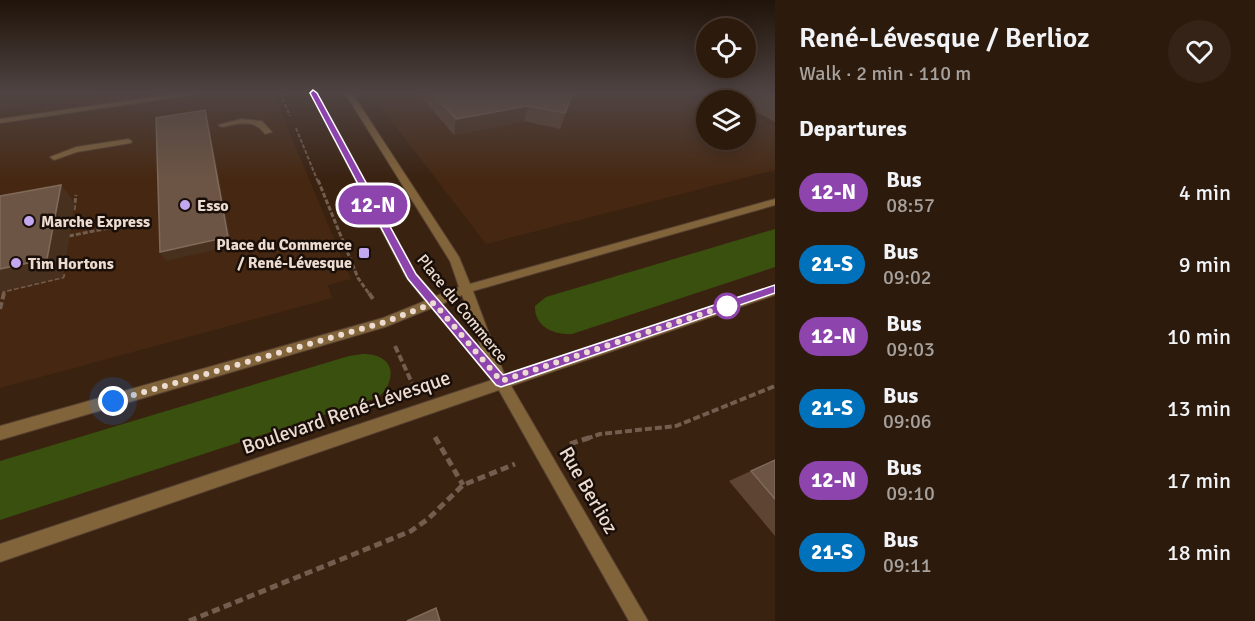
<!DOCTYPE html>
<meta charset="utf-8">
<style>
:root{--surface:#2c1a0d;--page:#342316;--text:#f1f3f6;--muted:#a6a19d;--line:#48382e}
body{margin:0;font-family:Signika,sans-serif;background:var(--page);color:var(--text);height:100vh;display:flex;flex-direction:column;font-size:22px;white-space:nowrap}
*{box-sizing:border-box;margin:0}
p{font-size:20px;color:var(--muted)}
.icon{flex:none;width:33px;height:33px;fill:none;stroke:currentColor;stroke-width:2;stroke-linecap:round;stroke-linejoin:round}
.map{position:relative;flex:1;overflow:hidden}
.panel{display:flex;flex-direction:column;background:var(--surface);width:480px}
.panel>*{flex:none}
.badge{padding:0 12px;border-radius:20px;font-size:21px;line-height:39px}
.buttons{position:absolute;left:696px;top:18px;display:grid;gap:12px}
.buttons a{display:grid;place-items:center;width:60px;height:60px;border-radius:50%;background:var(--surface);box-shadow:0 3px 15px #0003,0 0 0 2px var(--line);font-size:30px}
.you{position:absolute;width:30px;height:30px;margin:-15px;border:4px solid #fff;border-radius:50%;background:#1a73e8;box-shadow:0 0 0 9px #1a73e833}
.map>.badge{position:absolute;translate:-50% -50%;box-shadow:0 0 0 3px #fff}
h2{padding:0 24px;font-size:22px;line-height:54px}
.round{display:grid;place-items:center;flex:none;width:63px;height:63px;border-radius:32px;background:var(--page)}
.overview{display:flex;align-items:center;justify-content:space-between;height:102px;padding:0 24px}
h1{font-size:28px;font-weight:600;line-height:45px}
ul{padding:0;list-style:none}
li{display:flex;align-items:center;gap:18px;height:72px;padding:0 24px}
li div{flex:1}
li b{display:block;font-size:22px}
li em{font-style:normal}
li .badge{min-width:66px;font-weight:700;text-align:center}
main{display:flex;flex:1;min-height:0}
.map>svg:first-child{display:block}
</style>
<main>
<div class="map">
<svg width="775" height="621" viewBox="0 0 775 621">
<rect width="100%" height="100%" fill="#3a2211"/>
<!-- built -->
<g fill="#462812">
<path d="M 0,93 L 273,93 L 351,279 L 328,285 L 332,298 L 0,388 Z"/>
<path d="M 370,93 L 715,93 L 729,100 L 706,100 L 706,140 L 746,140 L 746,110 L 775,127 L 775,170 L 486,244 Z"/>
</g>
<!-- green -->
<g fill="#3a500e">
<path d="M 775,229 L 775,267 L 572,334 C 555,335 534,327 535,306 L 546,297 Z"/>
<path d="M 363,354 C 393,354 399,377 379,397 L 0,520 L 0,461 L 349,356 Z"/>
</g>
<g fill="none" stroke-linecap="round" stroke-linejoin="round">
<!-- service casing -->
<g stroke="#564030" stroke-width="2">
<g id="service">
<path d="M 180,93 L 196,93 L 192,95 L 0,123 L 0,119 Z"/>
<path d="M 241,119 L 262,121 L 272,132 L 265,134 C 254,118 238,124 222,127 L 218,125 Z"/>
<path d="M 128,139 L 132,141 L 131,143 L 77,152 L 54,160 L 50,157 L 76,147 Z"/>
</g>
</g>
<!-- minor casing -->
<g stroke="#564030" stroke-width="2">
<path id="minor" d="M 501,375 L 506,377 L 648,621 L 629,621 L 496,385 L 494,381 L 496,377 Z"/>
</g>
<!-- tertiary casing -->
<g stroke="#564030" stroke-width="2">
<path id="tertiary" d="M 310,93 L 317,93 L 416,274 L 436,296 L 459,287 L 450,261 L 345,93 L 352,93 L 459,257 L 470,284 L 775,199 L 775,205 L 473,291 L 505,376 L 775,286 L 775,295 L 0,562 L 0,544 L 492,380 L 432,308 L 385,327 L 0,440 L 0,426 L 383,318 L 425,301 L 406,277 ZM 462,295 L 482,350 L 442,304 Z"/>
</g>
<!-- path-far3 -->
<g stroke="#735d4e" stroke-width="2" stroke-dasharray="4 2" stroke-linecap="butt">
<path d="M 280,93 L 290,116"/>
<path d="M 296,128 L 318,182"/>
</g>
<!-- path-far2 -->
<g stroke="#735d4e" stroke-width="3" stroke-dasharray="5 2" stroke-linecap="butt">
<path d="M 318,180 L 358,278 L 370,295"/>
<path d="M 74,210 L 76,195"/>
<path d="M 69,236 L 129,224"/>
<path d="M 3,295 L 4,291 L 63,277 L 64,274"/>
</g>
<!-- path-far1 -->
<g stroke="#735d4e" stroke-width="4" stroke-dasharray="7 3" stroke-linecap="butt">
<path d="M 369,293 L 373,299"/>
<path d="M 0,309 L 4,293"/>
<path d="M 395,346 L 412,383"/>
<path d="M 586,439 L 600,434 L 676,426 L 775,386"/>
</g>
<!-- path -->
<g stroke="#735d4e" stroke-width="5" stroke-dasharray="8 4.5" stroke-linecap="butt">
<path d="M 435,437 L 463,485"/>
<path d="M 570,444 L 591,437"/>
<path d="M 189,621 L 411,531 L 428,519 L 463,485 L 515,464"/>
</g>
<!-- service -->
<use href="#service" fill="#82643b" fill-rule="evenodd"/>
<!-- minor -->
<use href="#minor" fill="#82643b" fill-rule="evenodd"/>
<!-- tertiary -->
<use href="#tertiary" fill="#82643b" fill-rule="evenodd"/>
</g>
<!-- wall -->
<g fill="#5d4433">
<path d="M 418,93 L 573,93 L 560,129 L 524,121 L 454,135 Z"/>
<path d="M 722,93 L 775,93 L 775,122 L 746,106 L 746,100 L 736,100 Z"/>
<path d="M 775,460 L 775,536 L 729,481 Z"/>
</g>
<!-- shaded-wall -->
<g fill="#48301e">
<path d="M 0,93 L 108,93 L 108,94 L 0,110 Z"/>
<path d="M 528,106 L 524,121 L 454,135 L 456,119 Z"/>
<path d="M 205,110 L 208,119 L 232,246 L 166,261 L 160,252 Z"/>
<path d="M 61,185 L 75,203 L 63,277 L 0,292 L 0,269 Z"/>
</g>
<!-- building -->
<g fill="#6c5544" stroke="#806a5a" stroke-width="1.5">
<path d="M 432,93 L 573,93 L 565,113 L 528,106 L 456,119 Z"/>
<path d="M 766,93 L 775,93 L 775,97 Z"/>
<path d="M 205,110 L 228,237 L 160,252 L 156,118 Z"/>
<path d="M 61,185 L 47,259 L 0,269 L 0,196 Z"/>
<path d="M 775,460 L 775,499 L 751,471 Z"/>
<path d="M 436,608 L 440,621 L 407,621 Z"/>
</g>
<!-- sky -->
<linearGradient id="sky" x2="0" y2="1"><stop stop-color="#201309"/><stop offset="0.52" stop-color="#4f4443"/><stop offset="1" stop-color="#4f4443" stop-opacity="0"/></linearGradient>
<rect width="775" height="179" fill="url(#sky)"/>
<!-- line -->
<path fill="#8e44ad" stroke="#fff" stroke-width="1.5" d="M 313,90 L 317,93 L 416,274 L 503,375 L 775,285 L 775,293 L 501,387 L 496,385 L 408,279 L 310,93 Z"/>
<g fill="none" stroke-linecap="round" stroke-linejoin="round">
<!-- walk -->
<path stroke="#ecdbd1" stroke-width="6" stroke-dasharray="0 10.8" d="M 113,401 L 385,322 L 434,303 L 501,381 L 735,303 L 727,306"/>
</g>
<!-- markers -->
<g fill="#c4a7f1" stroke="#190f08" stroke-width="2">
<circle cx="185" cy="205" r="6"/>
<circle cx="29" cy="221" r="6"/>
<rect x="358" y="247" width="12" height="12" rx="3"/>
<circle cx="16" cy="263" r="6"/>
</g>
<circle fill="#fff" stroke="#8e44ad" stroke-width="3" cx="727" cy="306" r="12"/>
<g text-anchor="middle" stroke-width="5" stroke-linejoin="round" paint-order="stroke">
<!-- poi labels -->
<g font-size="16" font-weight="bold" fill="#ecdbd1" stroke="#190f08" text-anchor="start">
<text x="197" y="211">Esso</text>
<text x="41" y="227">Marche Express</text>
<text x="352" y="250" text-anchor="end">Place du Commerce<tspan x="352" dy="18">/ René-Lévesque</tspan></text>
<text x="28" y="269">Tim Hortons</text>
</g>
<!-- street labels -->
<g font-size="16" fill="#ecdbd1" stroke="#190f08">
<text transform="translate(463 308) rotate(51)" y="6">Place du Commerce</text>
</g>
<!-- near-street labels -->
<g font-size="20" fill="#ecdbd1" stroke="#190f08">
<text transform="translate(346 412) rotate(-19)" y="7">Boulevard René-Lévesque</text>
<text transform="translate(589 490) rotate(60)" y="7">Rue Berlioz</text>
</g>
</g>
</svg>
<div class="buttons">
<a><svg class="icon" aria-label="locate" viewBox="0 0 24 24"><circle cx="12" cy="12" r="6"/><path d="M12 2v4M12 18v4M2 12h4M18 12h4"/></svg></a>
<a><svg class="icon" aria-label="layers" viewBox="0 0 24 24"><path d="M12 4l9 5-9 5-9-5zM3 14l9 5 9-5"/></svg></a>
</div>
<div class="you" style="left:113px;top:401px"></div>
<b class="badge" style="left:373px;top:205px;background:#8e44ad;color:#fff">12-N</b>
</div>
<section class="panel">
<div class="overview"><div><h1>René-Lévesque / Berlioz</h1><p>Walk · 2 min · 110 m</p></div><a class="round"><svg class="icon" aria-label="heart" viewBox="0 0 24 24"><path d="M12 20l-8-8c-3-5 5-10 8-4 3-6 11-1 8 4z"/></svg></a></div>
<h2>Departures</h2>
<ul>
<li><span class="badge" style="background:#8e44ad;color:#fff">12-N</span><div><b>Bus</b><p>08:57</p></div><em>4 min</em></li>
<li><span class="badge" style="background:#0072bc;color:#fff">21-S</span><div><b>Bus</b><p>09:02</p></div><em>9 min</em></li>
<li><span class="badge" style="background:#8e44ad;color:#fff">12-N</span><div><b>Bus</b><p>09:03</p></div><em>10 min</em></li>
<li><span class="badge" style="background:#0072bc;color:#fff">21-S</span><div><b>Bus</b><p>09:06</p></div><em>13 min</em></li>
<li><span class="badge" style="background:#8e44ad;color:#fff">12-N</span><div><b>Bus</b><p>09:10</p></div><em>17 min</em></li>
<li><span class="badge" style="background:#0072bc;color:#fff">21-S</span><div><b>Bus</b><p>09:11</p></div><em>18 min</em></li>
</ul>
</section>
</main>
